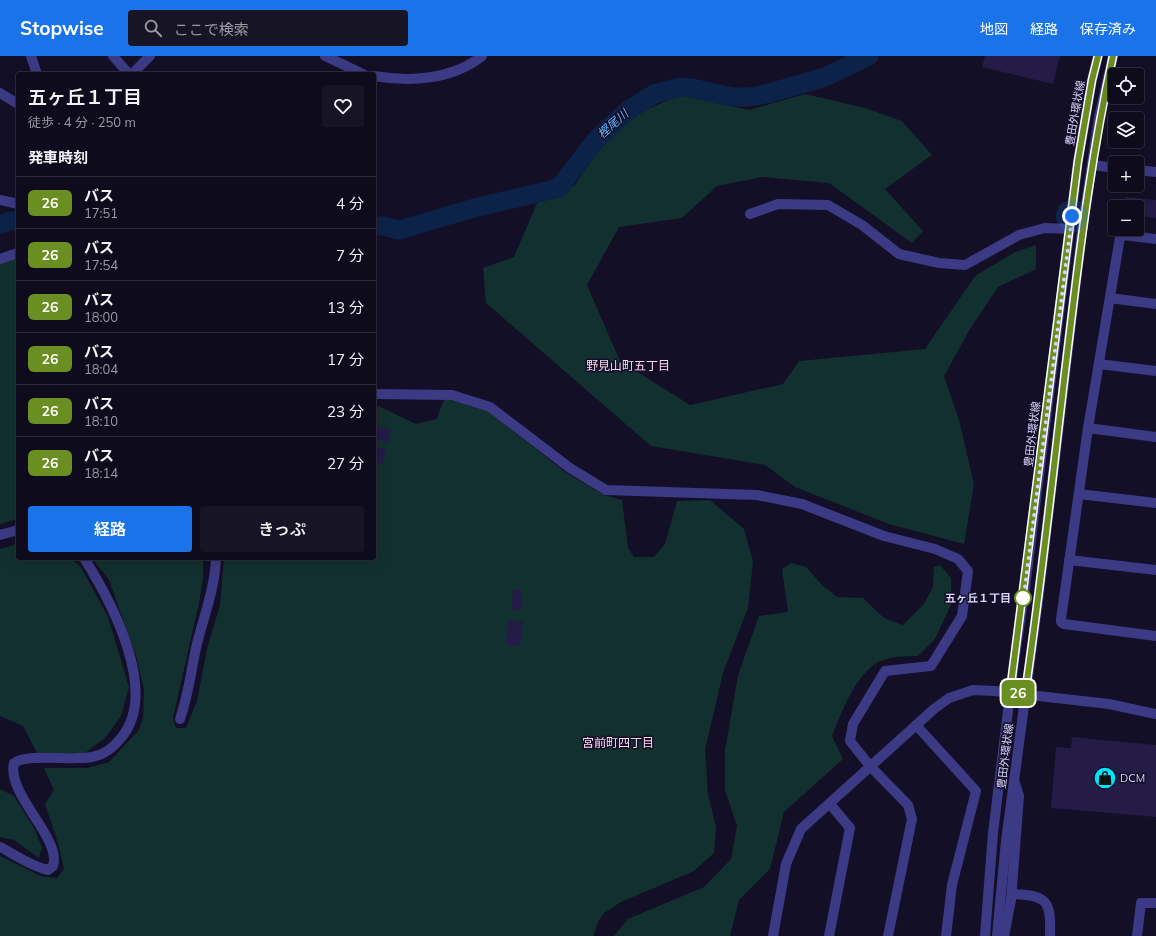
<!DOCTYPE html>
<html lang="ja">
<meta charset="utf-8">
<style>
:root{--surface:#0e0b1c;--page:#171425;--text:#f1f3f6;--muted:#9b9ba3;--line:#2e2b3b;--accent:#1a73e8}
body{margin:0;font-family:Mulish,"Noto Sans JP",sans-serif;background:var(--page);color:var(--text);height:100vh;display:flex;flex-direction:column;font-size:15px;white-space:nowrap}
*{box-sizing:border-box;margin:0}
p{font-size:13px;color:var(--muted)}
.icon{flex:none;width:22px;height:22px;fill:none;stroke:currentColor;stroke-width:2;stroke-linecap:round;stroke-linejoin:round}
.map{position:relative;flex:1;overflow:hidden}
.details{position:absolute;left:16px;top:16px;width:360px;height:488px;display:flex;flex-direction:column;background:var(--surface);border-radius:4px;box-shadow:0 4px 16px #0002,0 0 0 1px var(--line)}
.details>*{flex:none}
.badge{padding:0 8px;border-radius:6px;font-size:14px;line-height:26px}
.controls{position:absolute;left:1108px;top:12px;display:grid;gap:8px}
.controls a{display:grid;place-items:center;width:36px;height:36px;border-radius:4px;background:var(--surface);box-shadow:0 4px 16px #0002,0 0 0 1px var(--line);font-size:20px}
.you{position:absolute;width:20px;height:20px;margin:-10px;border:3px solid #fff;border-radius:50%;background:#1a73e8;box-shadow:0 0 0 6px #1a73e833}
.map>.badge{position:absolute;translate:-50% -50%;box-shadow:0 0 0 2px #fff}
h2{padding:0 12px;font-size:15px;line-height:36px}
.round{display:grid;place-items:center;flex:none;width:42px;height:42px;border-radius:4px;background:var(--page)}
.headline{display:flex;align-items:center;justify-content:space-between;height:68px;padding:0 12px}
h1{font-size:19px;font-weight:600;line-height:30px}
.action{display:flex;gap:8px;margin-top:auto;padding:8px 12px}
.action a{flex:1;height:46px;border-radius:4px;background:var(--accent);color:#fff;font-size:16px;font-weight:600;line-height:46px;text-align:center}
.action a+a{background:var(--page);color:var(--text)}
ul{padding:0;list-style:none}
li{display:flex;align-items:center;gap:12px;height:52px;padding:0 12px;border-top:1px solid var(--line)}
li div{flex:1}
li b{display:block;font-size:15px}
li em{font-style:normal}
li .badge{min-width:44px;font-weight:700;text-align:center}
header{display:flex;align-items:center;gap:24px;box-sizing:border-box;height:56px;padding:0 20px;background:var(--accent);color:#fff}
header strong{font-size:19px}
nav{display:flex;gap:22px;margin-inline-start:auto;font-size:14px}
.search{width:280px;height:36px;background:var(--page);display:flex;align-items:center;gap:10px;box-sizing:border-box;padding:0 14px;border-radius:4px;color:var(--muted);font-size:15px}
.map>svg:first-child{display:block}
</style>
<header>
<strong>Stopwise</strong>
<div class="search"><svg class="icon" aria-label="search" viewBox="0 0 24 24"><circle cx="10" cy="10" r="6"/><path d="M15 15l6 6"/></svg>ここで検索</div>
<nav><a>地図</a><a>経路</a><a>保存済み</a></nav>
</header>
<div class="map">
<svg width="1156" height="880" viewBox="0 0 1156 880">
<rect width="100%" height="100%" fill="#130f26"/>
<!-- green -->
<g fill="#12302f">
<path d="M 805,38 L 865,52 L 902,65 L 932,99 L 885,133 L 923,175 L 912,187 L 829,127 L 763,121 L 717,130 L 682,162 L 619,171 L 587,229 L 620,305 L 690,349 L 783,328 L 799,305 L 925,293 L 975,220 L 1015,196 L 1036,189 L 1036,213 L 998,231 L 970,273 L 944,320 L 959,364 L 974,428 L 964,488 L 889,468 L 795,431 L 765,409 L 651,390 L 486,247 L 483,212 L 514,201 L 537,147 L 575,129 L 603,86 L 643,55 L 680,39 L 749,54 Z"/>
<path d="M 9,194 L 18,194 L 18,463 L 0,468 L 0,199 Z"/>
<path d="M 445,342 L 489,356 L 565,416 L 604,439 L 622,444 L 628,492 L 634,501 L 654,501 L 665,488 L 677,445 L 710,444 L 744,473 L 753,505 L 748,552 L 723,617 L 705,694 L 708,738 L 716,771 L 714,797 L 694,815 L 621,846 L 604,857 L 599,864 L 593,880 L 0,880 L 0,800 L 41,820 L 57,822 L 64,813 L 58,787 L 45,748 L 54,734 L 44,712 L 87,712 L 109,706 L 139,674 L 143,662 L 144,633 L 136,600 L 109,524 L 92,502 L 203,502 L 203,522 L 199,547 L 173,662 L 176,672 L 186,672 L 197,645 L 207,593 L 220,549 L 224,502 L 374,502 L 374,348 L 416,368 L 437,363 L 440,353 Z"/>
<path d="M 18,488 L 18,502 L 70,502 L 81,511 L 108,561 L 129,631 L 121,660 L 106,681 L 85,697 L 37,697 L 23,670 L 0,660 L 0,493 Z"/>
<path d="M 791,507 L 806,511 L 823,530 L 837,541 L 863,542 L 884,562 L 903,569 L 924,548 L 933,531 L 934,511 L 940,509 L 951,522 L 951,549 L 935,583 L 918,600 C 905,600 887,600 875,608 C 853,624 842,656 832,680 L 843,703 L 784,756 L 770,813 L 739,844 L 730,880 L 614,880 L 628,863 L 704,831 L 731,803 L 737,770 L 725,734 L 725,694 L 738,619 L 759,560 L 788,556 L 782,513 Z"/>
<path d="M 0,733 L 14,740 L 35,774 L 42,792 L 39,802 L 14,784 L 0,781 Z"/>
</g>
<g fill="none" stroke-linecap="round" stroke-linejoin="round">
<!-- river -->
<g stroke="#0c2248" stroke-width="19">
<path d="M 0,168 L 11,165 L 18,165"/>
<path d="M 374,170 L 382,170 L 399,174 L 474,152 L 559,132 L 595,85 L 627,55 L 654,38 L 680,31 L 692,32 L 732,41 L 748,41 L 766,38 L 825,21 L 869,0"/>
</g>
</g>
<!-- building -->
<g fill="#241b47">
<path d="M 985,0 L 1060,0 L 1053,28 L 982,11 Z"/>
<path d="M 1125,141 L 1156,144 L 1156,162 L 1137,160 L 1137,151 L 1124,151 Z"/>
<path d="M 377,371 L 391,374 L 388,386 L 374,383 Z"/>
<path d="M 377,391 L 386,393 L 383,408 L 375,407 Z"/>
<path d="M 513,534 L 522,534 L 522,554 L 512,553 Z"/>
<path d="M 509,564 L 523,566 L 520,590 L 506,588 Z"/>
<path d="M 1072,681 L 1156,689 L 1156,761 L 1051,752 L 1056,691 L 1071,692 Z"/>
</g>
<g fill="none" stroke-linecap="round" stroke-linejoin="round">
<!-- minor -->
<g stroke="#3d3a85" stroke-width="10">
<path d="M 31,0 L 37,18"/>
<path d="M 113,0 L 129,18"/>
<path d="M 325,0 L 363,18"/>
<path d="M 132,18 L 150,0"/>
<path d="M 374,20 C 410,26 452,24 482,0"/>
<path d="M 0,37 L 18,48"/>
<path d="M 1093,109 L 1115,112"/>
<path d="M 1137,114 L 1156,116"/>
<path d="M 0,144 L 18,148"/>
<path d="M 750,158 L 778,148 L 828,149 L 862,169 L 899,198 L 939,207 L 965,209 L 1019,179 L 1045,172 L 1070,173"/>
<path d="M 1156,183 L 1123,179 L 1120,181 L 1088,372 L 1061,563 L 1061,566 L 1064,568 L 1156,580"/>
<path d="M 0,203 L 18,197"/>
<path d="M 1110,242 L 1156,248"/>
<path d="M 1099,308 L 1156,315"/>
<path d="M 374,338 L 452,339 L 490,351 L 570,412 L 606,434 L 757,439 L 802,448 L 884,480 L 935,493 L 958,503 L 968,515 L 962,560 L 931,610 L 885,615 L 853,668 L 850,685 L 870,710 L 908,749 L 912,763 L 888,880"/>
<path d="M 1088,372 L 1156,381"/>
<path d="M 1079,438 L 1156,447"/>
<path d="M 0,479 L 18,474"/>
<path d="M 1069,504 L 1156,514"/>
<path d="M 180,663 C 188,640 191,616 196,592 C 203,562 215,533 216,502"/>
<path d="M 916,669 L 976,735 L 952,829 L 946,880"/>
<path d="M 0,791 C 16,799 30,810 48,814 L 53,810 C 62,782 6,738 14,707 C 28,697 72,705 92,701 C 104,699 113,692 121,682 C 160,636 111,545 84,502"/>
<path d="M 1012,838 C 1048,839 1051,845 1050,880"/>
<path d="M 773,880 L 786,808 L 801,773 L 934,653 L 949,642 L 973,634 L 994,635 L 1109,648 L 1156,658"/>
<path d="M 829,880 L 850,772 L 830,748"/>
<path d="M 985,880 L 993,777 L 1014,606 L 1025,532 L 1078,105 L 1092,24 L 1098,0"/>
<path d="M 997,880 L 1006,785 L 1038,545 L 1082,175 L 1099,61 L 1113,0"/>
<path d="M 1004,880 L 1011,844 L 1019,740 L 1015,727"/>
<path d="M 1137,880 L 1141,847 L 1156,847"/>
</g>
</g>
<g fill="none" stroke-linecap="round" stroke-linejoin="round">
<!-- line casing -->
<g stroke="#fff" stroke-width="9">
<path id="line" d="M 1098,0 L 1092,24 L 1078,105 L 1010,636 L 1025,638 C 1043,517 1055,396 1070,275 C 1081,183 1093,91 1113,0"/>
</g>
<!-- line -->
<use href="#line" stroke="#6b8e23" stroke-width="6"/>
<!-- walk -->
<path stroke="#d9d4ff" stroke-width="4" stroke-dasharray="0 7.2" d="M 1023,542 L 1023,547 L 1072,160"/>
</g>
<!-- icons -->
<defs>
<g id="shop-disc" transform="scale(1.15)"><circle r="9.5" fill="#00e5ff" stroke="#130f26"/><path d="M-5-2.5h2.3a2.7 3.5 0 0 1 5.4 0H5L5.5 6h-11ZM-1.5-2.5h3a1.5 2.3 0 0 0-3 0Z" fill="#111"/></g>
</defs>
<g fill-rule="evenodd">
<use href="#shop-disc" x="1105" y="722"/>
</g>
<!-- markers -->
<circle fill="#fff" stroke="#6b8e23" stroke-width="2" cx="1023" cy="542" r="8"/>
<g text-anchor="middle" stroke-width="3" stroke-linejoin="round" paint-order="stroke">
<!-- street labels -->
<g font-size="11" fill="#d9d4ff" stroke="#130f26">
<text transform="translate(1075 57) rotate(-80)" y="4">豊田外環状線</text>
<text transform="translate(1032 378) rotate(-83)" y="4">豊田外環状線</text>
<text transform="translate(1005 700) rotate(-83)" y="4">豊田外環状線</text>
</g>
<!-- stop labels -->
<g font-size="11" font-weight="bold" fill="#d9d4ff" stroke="#130f26" text-anchor="end">
<text x="1011" y="546">五ヶ丘１丁目</text>
</g>
<!-- poi labels -->
<g font-size="11" fill="#d9d4ff" stroke="#130f26" text-anchor="start">
<text x="1120" y="726">DCM</text>
</g>
<!-- water labels -->
<g font-size="12" font-style="italic" fill="#62b6ff" stroke="#130f26">
<text transform="translate(613 68) rotate(-42)" y="4">樫尾川</text>
</g>
<!-- neighbourhood labels -->
<g font-size="12" fill="#ffd6f0" stroke="#130f26">
<text x="628" y="314">野見山町五丁目</text>
<text x="618" y="691">宮前町四丁目</text>
</g>
</g>
</svg>
<div class="controls">
<a><svg class="icon" aria-label="locate" viewBox="0 0 24 24"><circle cx="12" cy="12" r="6"/><path d="M12 2v4M12 18v4M2 12h4M18 12h4"/></svg></a>
<a><svg class="icon" aria-label="layers" viewBox="0 0 24 24"><path d="M12 4l9 5-9 5-9-5zM3 14l9 5 9-5"/></svg></a>
<a>+</a>
<a>−</a>
</div>
<div class="you" style="left:1072px;top:160px"></div>
<b class="badge" style="left:1018px;top:637px;background:#6b8e23;color:#fff">26</b>
<section class="details">
<div class="headline"><div><h1>五ヶ丘１丁目</h1><p>徒歩 · 4 分 · 250 m</p></div><a class="round"><svg class="icon" aria-label="heart" viewBox="0 0 24 24"><path d="M12 20l-8-8c-3-5 5-10 8-4 3-6 11-1 8 4z"/></svg></a></div>
<h2>発車時刻</h2>
<ul>
<li><span class="badge" style="background:#6b8e23;color:#fff">26</span><div><b>バス</b><p>17:51</p></div><em>4 分</em></li>
<li><span class="badge" style="background:#6b8e23;color:#fff">26</span><div><b>バス</b><p>17:54</p></div><em>7 分</em></li>
<li><span class="badge" style="background:#6b8e23;color:#fff">26</span><div><b>バス</b><p>18:00</p></div><em>13 分</em></li>
<li><span class="badge" style="background:#6b8e23;color:#fff">26</span><div><b>バス</b><p>18:04</p></div><em>17 分</em></li>
<li><span class="badge" style="background:#6b8e23;color:#fff">26</span><div><b>バス</b><p>18:10</p></div><em>23 分</em></li>
<li><span class="badge" style="background:#6b8e23;color:#fff">26</span><div><b>バス</b><p>18:14</p></div><em>27 分</em></li>
</ul>
<div class="action"><a>経路</a><a>きっぷ</a></div>
</section>
</div>
